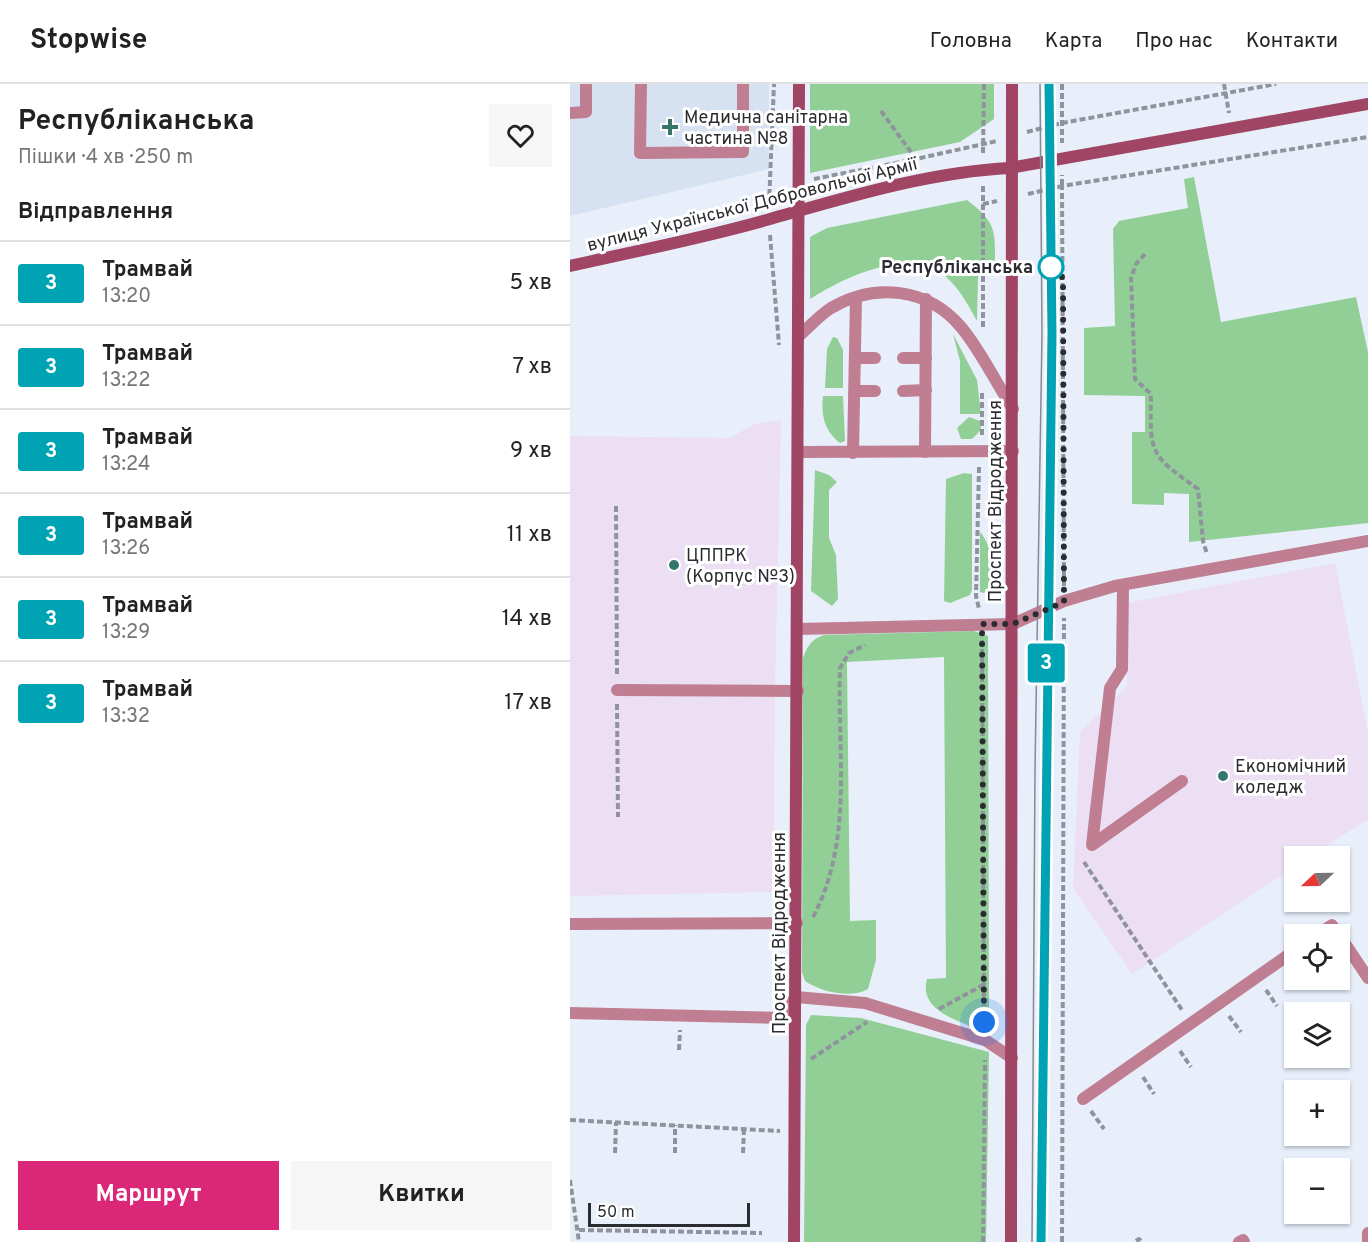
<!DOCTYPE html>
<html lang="uk">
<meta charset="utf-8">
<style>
:root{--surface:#fff;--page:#f6f6f6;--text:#222;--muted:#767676;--line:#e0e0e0;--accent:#db2777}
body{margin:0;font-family:Overpass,sans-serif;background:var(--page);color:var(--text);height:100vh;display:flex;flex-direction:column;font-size:22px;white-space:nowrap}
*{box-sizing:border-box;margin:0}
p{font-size:20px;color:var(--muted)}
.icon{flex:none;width:33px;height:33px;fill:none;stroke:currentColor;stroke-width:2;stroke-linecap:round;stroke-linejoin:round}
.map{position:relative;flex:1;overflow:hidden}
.panel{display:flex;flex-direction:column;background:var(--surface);width:570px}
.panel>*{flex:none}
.badge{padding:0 12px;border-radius:4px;font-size:21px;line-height:39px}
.needle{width:39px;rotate:248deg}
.fabs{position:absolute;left:714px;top:762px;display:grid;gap:12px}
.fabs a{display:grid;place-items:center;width:66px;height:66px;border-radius:0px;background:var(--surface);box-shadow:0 2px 4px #0004;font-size:30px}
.scale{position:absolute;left:18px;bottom:15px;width:162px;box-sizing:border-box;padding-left:6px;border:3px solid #2a2c30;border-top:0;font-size:16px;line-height:21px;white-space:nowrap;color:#2a2c30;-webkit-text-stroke:4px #fff;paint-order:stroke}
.you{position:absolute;width:30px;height:30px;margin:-15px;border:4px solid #fff;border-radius:50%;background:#1a73e8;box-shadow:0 0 0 9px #1a73e833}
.map>.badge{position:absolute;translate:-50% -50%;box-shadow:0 0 0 3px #fff}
h2{padding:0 18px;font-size:22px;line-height:54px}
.round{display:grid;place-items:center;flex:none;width:63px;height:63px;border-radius:0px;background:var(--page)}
.headline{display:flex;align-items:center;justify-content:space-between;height:102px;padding:0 18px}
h1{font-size:28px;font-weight:700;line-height:45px}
.button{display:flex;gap:12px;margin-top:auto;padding:12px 18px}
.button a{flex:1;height:69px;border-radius:0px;background:var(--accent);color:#fff;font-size:24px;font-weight:700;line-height:69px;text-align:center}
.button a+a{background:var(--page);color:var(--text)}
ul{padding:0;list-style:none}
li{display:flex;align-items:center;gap:18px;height:84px;padding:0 18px;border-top:2px solid var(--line)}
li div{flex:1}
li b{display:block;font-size:22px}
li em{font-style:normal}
li .badge{min-width:66px;font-weight:700;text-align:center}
header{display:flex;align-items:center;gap:36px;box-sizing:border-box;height:84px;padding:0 30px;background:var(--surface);border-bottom:2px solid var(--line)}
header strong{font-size:28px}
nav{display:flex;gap:33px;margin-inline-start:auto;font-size:21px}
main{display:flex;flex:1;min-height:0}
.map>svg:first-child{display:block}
</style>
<header>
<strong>Stopwise</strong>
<nav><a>Головна</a><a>Карта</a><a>Про нас</a><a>Контакти</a></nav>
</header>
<main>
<section class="panel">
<div class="headline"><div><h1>Республіканська</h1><p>Пішки · 4 хв · 250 m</p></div><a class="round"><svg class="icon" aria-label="heart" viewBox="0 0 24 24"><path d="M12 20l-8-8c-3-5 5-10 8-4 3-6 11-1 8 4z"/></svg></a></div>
<h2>Відправлення</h2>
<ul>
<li><span class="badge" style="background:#00a3b4;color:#fff">3</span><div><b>Трамвай</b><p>13:20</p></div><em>5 хв</em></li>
<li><span class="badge" style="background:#00a3b4;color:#fff">3</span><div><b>Трамвай</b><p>13:22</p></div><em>7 хв</em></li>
<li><span class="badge" style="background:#00a3b4;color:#fff">3</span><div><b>Трамвай</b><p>13:24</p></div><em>9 хв</em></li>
<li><span class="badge" style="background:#00a3b4;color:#fff">3</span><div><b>Трамвай</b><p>13:26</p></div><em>11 хв</em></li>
<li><span class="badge" style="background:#00a3b4;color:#fff">3</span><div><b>Трамвай</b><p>13:29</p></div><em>14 хв</em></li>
<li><span class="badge" style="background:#00a3b4;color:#fff">3</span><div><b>Трамвай</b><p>13:32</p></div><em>17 хв</em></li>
</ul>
<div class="button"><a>Маршрут</a><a>Квитки</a></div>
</section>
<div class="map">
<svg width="798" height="1158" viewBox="0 0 798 1158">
<rect width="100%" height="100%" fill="#e8effa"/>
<!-- built -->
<path fill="#d6e1f1" d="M 0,0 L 199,0 L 199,85 L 0,132 Z"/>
<!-- education -->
<g fill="#ecdff3">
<path d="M 211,336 L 205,606 L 204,808 L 0,812 L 0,352 L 160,354 L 184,340 Z"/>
<path d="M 765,479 L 798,648 L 798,735 L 741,772 L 724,772 L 724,783 L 562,890 L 503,804 L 510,648 L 557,602 L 557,519 Z"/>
</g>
<!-- green -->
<g fill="#91cf97">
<path d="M 240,0 L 424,0 L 424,35 L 390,58 L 240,89 Z"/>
<path d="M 624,93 L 651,238 L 786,213 L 798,268 L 798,439 L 619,458 L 619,410 L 594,409 L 594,421 L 562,420 L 562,348 L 575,348 L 575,312 L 514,311 L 514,244 L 545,242 L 543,145 L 549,137 L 618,124 L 614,95 Z"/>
<path d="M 397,116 C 427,139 425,147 425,182 L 408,193 L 407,237 C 397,219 386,197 367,187 C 330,166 271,195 240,215 L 240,153 L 257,144 Z"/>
<path d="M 383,250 L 407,296 L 411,330 L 390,330 L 390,277 Z"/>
<path d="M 263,253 L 267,254 L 273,266 L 273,304 L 255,304 L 257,265 Z"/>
<path d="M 253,312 L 273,312 L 275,357 L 270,359 C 254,347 251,331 253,312 Z"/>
<path d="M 399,333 L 410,337 L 411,346 L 402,355 L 391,355 L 387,344 Z"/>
<path d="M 245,386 L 259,391 L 267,398 L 259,406 L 259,454 L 266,471 L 268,515 L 262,522 L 241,507 Z"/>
<path d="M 394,389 L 402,390 L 402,506 L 400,511 L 380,519 L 374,517 L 376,395 Z"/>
<path d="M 410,448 C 423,462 422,485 422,502 L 414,509 L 410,508 Z"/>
<path d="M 404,547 L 418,552 L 419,931 L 418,940 L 410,946 C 389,937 348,926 357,895 L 376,894 L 374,573 L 277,578 L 280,837 L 306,836 L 306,876 L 298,905 C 281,915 251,908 235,897 L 232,888 L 233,574 C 237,563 241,555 254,551 Z"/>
<path d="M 241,931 L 291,934 L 419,968 L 416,1158 L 234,1158 L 236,941 Z"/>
</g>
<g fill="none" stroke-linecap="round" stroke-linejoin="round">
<!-- path -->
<g stroke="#8f949c" stroke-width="4" stroke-dasharray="6 3" stroke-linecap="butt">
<path d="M 492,0 L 492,59"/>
<path d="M 654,0 L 659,29"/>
<path d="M 311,27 L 346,75 L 427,57"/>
<path d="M 457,48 L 492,39 L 706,0"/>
<path d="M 413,69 L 414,0"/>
<path d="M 244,95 L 346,75"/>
<path d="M 458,110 L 492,102 L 492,91"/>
<path d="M 199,120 L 204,0"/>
<path d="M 413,120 L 427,117"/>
<path d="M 200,151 L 209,261"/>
<path d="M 575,170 L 566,180 L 561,194 L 565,295 L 581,310 C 580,370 579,370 628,405 L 633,457 L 637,470"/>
<path d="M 413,243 L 413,101"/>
<path d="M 412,351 L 412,308"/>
<path d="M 409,383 L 406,512 L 409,525"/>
<path d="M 46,422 L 47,591"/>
<path d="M 494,502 L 492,102 L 798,53"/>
<path d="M 412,556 L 414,938"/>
<path d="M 47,620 L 48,733"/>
<path d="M 514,778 L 612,926"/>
<path d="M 243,833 C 284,756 267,667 270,584 L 279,569 L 295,561"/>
<path d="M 696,906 L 707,922"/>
<path d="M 369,925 L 413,901"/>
<path d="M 659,932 L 671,948"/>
<path d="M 109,966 L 110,946"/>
<path d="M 610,967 L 621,983"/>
<path d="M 241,975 L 297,938"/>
<path d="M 573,993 L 584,1010"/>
<path d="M 521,1027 L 534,1045"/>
<path d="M 0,1036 L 210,1047"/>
<path d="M 45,1069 L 46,1038"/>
<path d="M 105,1069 L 105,1041"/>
<path d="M 173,1069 L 174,1045"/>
<path d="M 0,1096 L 9,1158"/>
<path d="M 9,1146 L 192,1149"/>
<path d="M 566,1157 L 569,1155 L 572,1158"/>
<path d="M 413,1158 L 415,976"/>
<path d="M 492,1158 L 494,534"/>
</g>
<!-- lane -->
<g stroke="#bf7e91" stroke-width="12">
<path d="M 71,0 L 70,69 L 173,68 L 173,0"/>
<path d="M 0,29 L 16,28 L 16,0"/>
<path d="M 230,251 C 240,242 250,231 261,224 C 305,198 358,204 391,243 C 411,267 426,299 443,325"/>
<path d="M 285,274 L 305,274"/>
<path d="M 333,274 L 356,274"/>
<path d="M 285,307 L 305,307"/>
<path d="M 333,307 L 356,306"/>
<path d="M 229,368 L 443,367"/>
<path d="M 355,368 L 356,215"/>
<path d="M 283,369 L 286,214"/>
<path d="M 553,501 L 552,585 L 540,604 L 522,761 L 612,697"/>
<path d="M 443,540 L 494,517 L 545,502 L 798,457"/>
<path d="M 47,606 L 228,607"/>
<path d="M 0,840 L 227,839"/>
<path d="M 748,850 L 762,841 L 768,850"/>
<path d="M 770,852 L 798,894"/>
<path d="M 226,913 L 295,919 L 415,956 L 442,974"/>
<path d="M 513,1015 L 724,867"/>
<path d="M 669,1158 L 673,1156 L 674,1158"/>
<path d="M 798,1158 L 798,1149"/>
</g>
<!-- street -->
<g stroke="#bf7e91" stroke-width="12">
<path d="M 228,545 L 443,540"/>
<path d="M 0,929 L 210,934 L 226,913"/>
</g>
<!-- secondary -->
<g stroke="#a14564" stroke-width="12">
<path d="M 0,182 C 66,167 134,154 200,135 C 278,113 359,88 440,84 L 798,20"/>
<path d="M 224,1158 L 229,0"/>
<path d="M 441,1158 L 442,0"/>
</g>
<!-- tram -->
<g stroke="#868a91" stroke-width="1.5">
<path d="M 462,1158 L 465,685 L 472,249 L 470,0"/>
<path d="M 471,1158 L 482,249 L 479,0"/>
</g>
</g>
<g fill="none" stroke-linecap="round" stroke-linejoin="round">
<!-- line casing -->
<g stroke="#fff" stroke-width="14">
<path id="line" d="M 471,1158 L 482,249 L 479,0"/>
</g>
<!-- line -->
<use href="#line" stroke="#00a3b4" stroke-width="9"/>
<!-- walk -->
<path stroke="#2a2c30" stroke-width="6" stroke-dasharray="0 10.8" d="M 414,938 L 412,540 L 443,540 L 494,518 L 493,194 L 481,183"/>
</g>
<!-- markers -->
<g fill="#34776a" stroke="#fff" stroke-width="2">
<path d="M97 34h6v6h6v6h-6v6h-6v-6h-6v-6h6z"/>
<circle cx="104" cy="481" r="6"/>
<circle cx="653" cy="692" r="6"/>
</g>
<circle fill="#fff" stroke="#00a3b4" stroke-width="3" cx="481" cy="183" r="12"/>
<g text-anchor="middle" stroke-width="6" stroke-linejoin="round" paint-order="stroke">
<!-- poi labels -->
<g font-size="18" fill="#2a2c30" stroke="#fff" text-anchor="start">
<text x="114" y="39">Медична санітарна<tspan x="114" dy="21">частина №8</tspan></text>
<text x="116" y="477">ЦППРК<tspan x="116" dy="21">(Корпус №3)</tspan></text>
<text x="665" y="688">Економічний<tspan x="665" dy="21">коледж</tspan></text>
</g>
<!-- street labels -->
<g font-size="18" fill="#2a2c30" stroke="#fff">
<text transform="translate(182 120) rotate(-14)" y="6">вулиця Української Добровольчої Армії</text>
<text transform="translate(425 417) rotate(-90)" y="6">Проспект Відродження</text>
<text transform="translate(209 849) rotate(-90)" y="6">Проспект Відродження</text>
</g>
<!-- stop labels -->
<g font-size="18" font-weight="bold" fill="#2a2c30" stroke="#fff" text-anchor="end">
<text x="463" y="189">Республіканська</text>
</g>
</g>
</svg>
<div class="fabs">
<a><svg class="needle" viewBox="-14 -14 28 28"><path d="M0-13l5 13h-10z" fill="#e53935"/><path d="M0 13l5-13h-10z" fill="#767676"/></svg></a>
<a><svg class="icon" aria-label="locate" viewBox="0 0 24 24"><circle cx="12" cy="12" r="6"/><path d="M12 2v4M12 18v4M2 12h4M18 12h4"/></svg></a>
<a><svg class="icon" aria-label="layers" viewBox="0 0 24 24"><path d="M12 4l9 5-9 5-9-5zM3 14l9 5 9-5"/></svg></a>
<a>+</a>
<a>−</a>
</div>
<div class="scale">50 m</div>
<div class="you" style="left:414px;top:938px"></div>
<b class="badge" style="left:476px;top:579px;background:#00a3b4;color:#fff">3</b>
</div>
</main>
